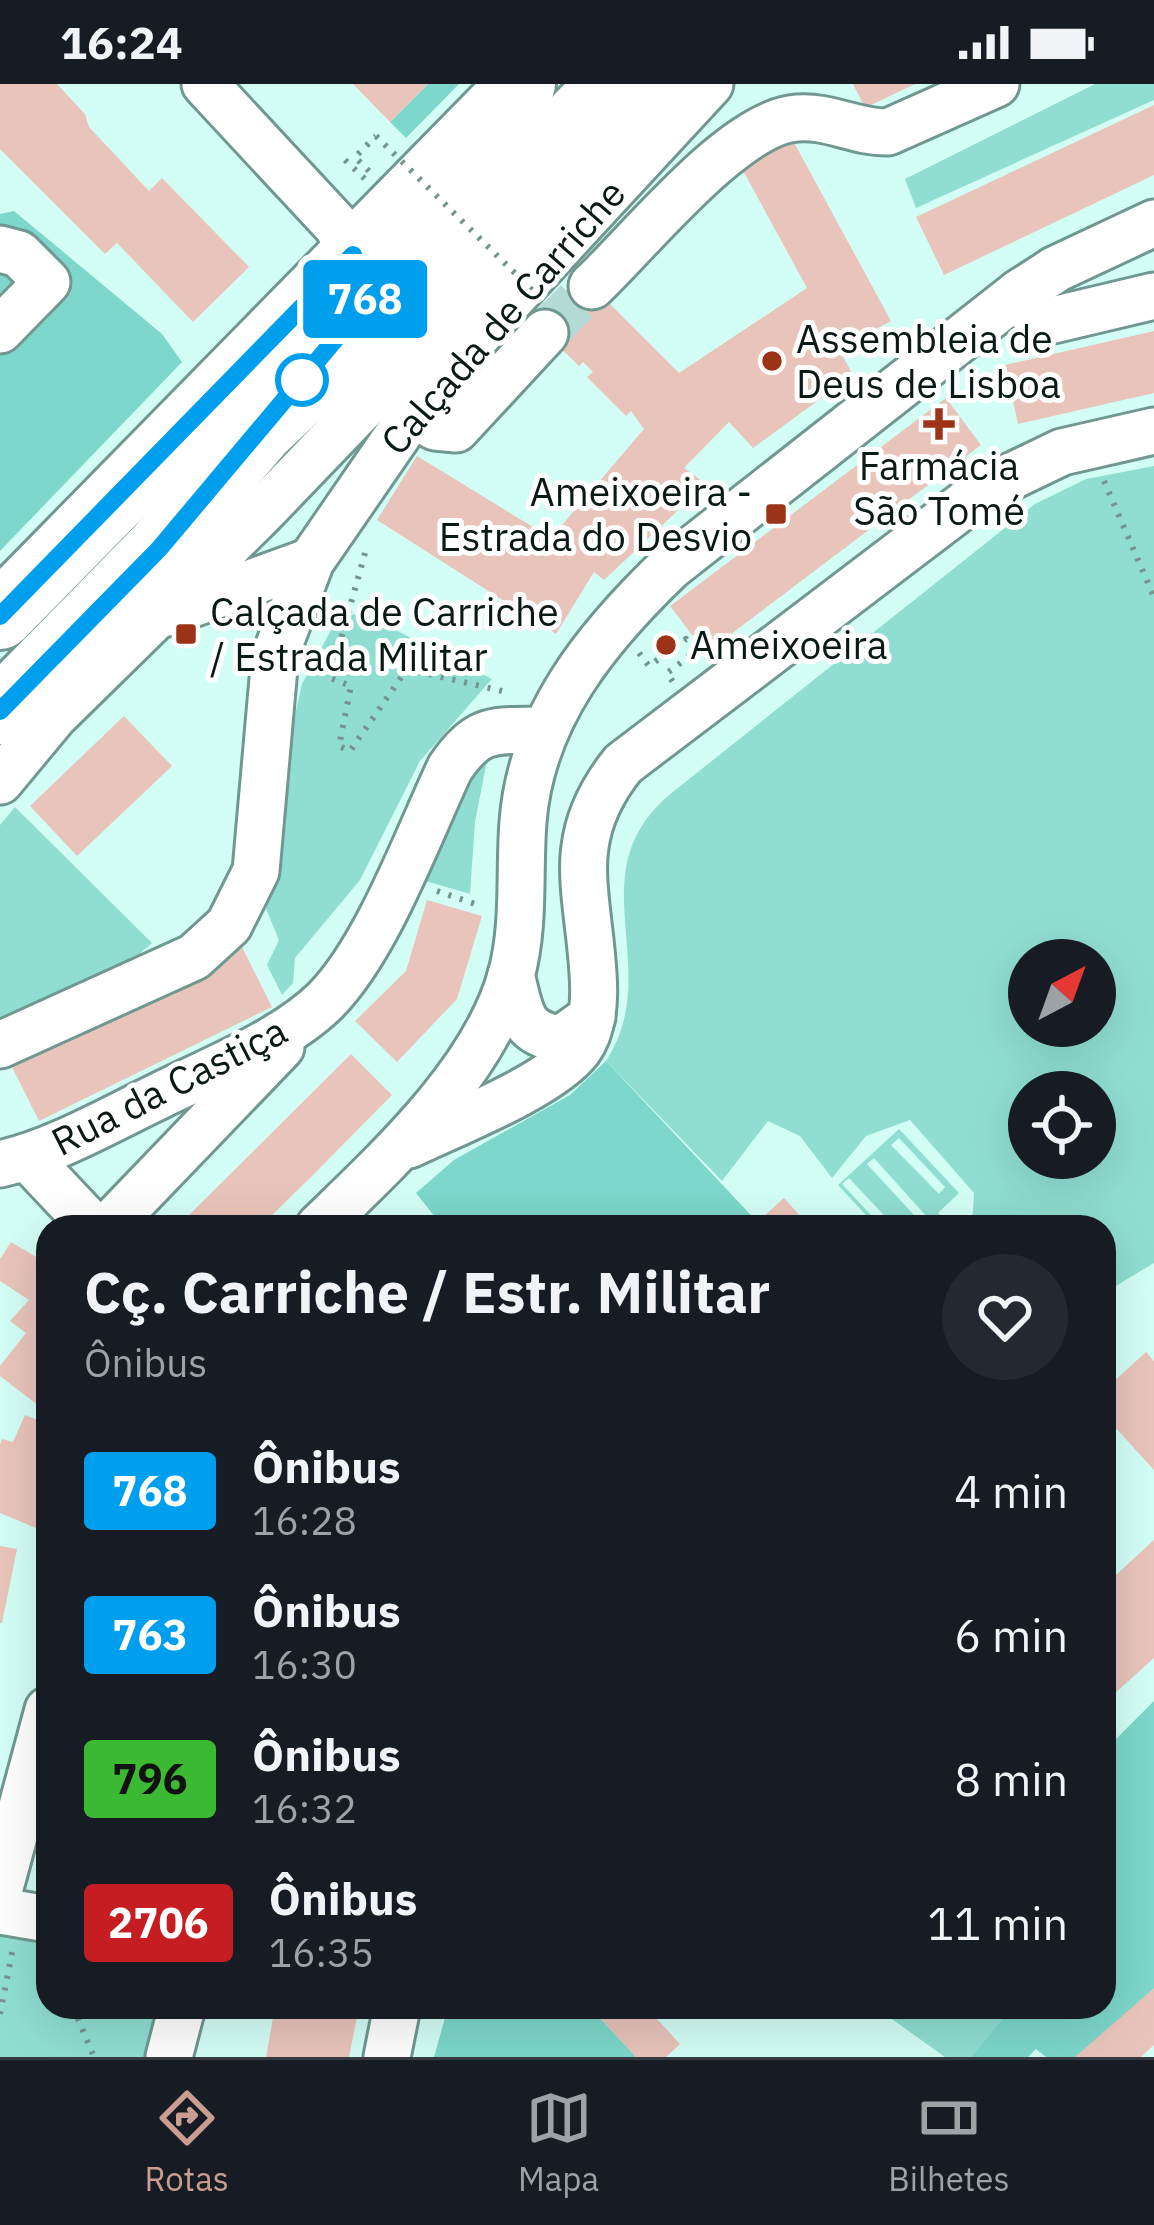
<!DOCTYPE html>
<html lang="pt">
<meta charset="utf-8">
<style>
:root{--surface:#171b24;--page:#242831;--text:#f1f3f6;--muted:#9ea1a6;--line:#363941;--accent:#ca9d91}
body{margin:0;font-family:"IBM Plex Sans",sans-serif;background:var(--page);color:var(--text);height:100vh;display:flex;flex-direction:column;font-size:45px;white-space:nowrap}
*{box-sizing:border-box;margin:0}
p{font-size:39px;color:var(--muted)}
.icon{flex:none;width:66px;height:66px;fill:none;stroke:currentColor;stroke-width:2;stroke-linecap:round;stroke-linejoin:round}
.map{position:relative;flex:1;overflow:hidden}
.drawer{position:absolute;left:36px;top:1131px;width:1080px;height:804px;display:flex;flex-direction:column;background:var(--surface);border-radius:36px;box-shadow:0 12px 48px #0002}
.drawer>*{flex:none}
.badge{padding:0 24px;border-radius:9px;font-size:42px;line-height:78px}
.needle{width:78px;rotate:41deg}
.tools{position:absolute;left:1008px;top:855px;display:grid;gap:24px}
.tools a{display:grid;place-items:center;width:108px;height:108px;border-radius:50%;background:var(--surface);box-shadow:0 12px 48px #0002;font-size:60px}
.map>.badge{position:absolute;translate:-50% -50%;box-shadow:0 0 0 6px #fff}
.round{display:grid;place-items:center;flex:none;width:126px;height:126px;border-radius:63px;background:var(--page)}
.summary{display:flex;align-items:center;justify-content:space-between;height:204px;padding:0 48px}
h1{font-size:57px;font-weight:700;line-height:90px}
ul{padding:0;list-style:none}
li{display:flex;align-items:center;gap:36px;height:144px;padding:0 48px}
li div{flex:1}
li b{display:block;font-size:45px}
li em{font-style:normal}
li .badge{min-width:132px;font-weight:700;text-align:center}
.status{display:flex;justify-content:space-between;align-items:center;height:84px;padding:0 60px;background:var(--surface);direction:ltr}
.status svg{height:33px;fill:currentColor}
.tabs{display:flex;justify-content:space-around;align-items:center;height:168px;border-top:3px solid var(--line);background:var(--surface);font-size:33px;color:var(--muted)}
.tabs a{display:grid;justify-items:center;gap:6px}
.tabs .current{color:var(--accent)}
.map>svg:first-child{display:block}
</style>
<div class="status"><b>16:24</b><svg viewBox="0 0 49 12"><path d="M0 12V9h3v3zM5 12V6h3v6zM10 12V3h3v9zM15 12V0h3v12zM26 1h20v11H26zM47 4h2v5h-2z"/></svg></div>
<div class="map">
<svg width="1154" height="1973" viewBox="0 0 1154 1973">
<rect width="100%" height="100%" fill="#d3fef6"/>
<!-- green -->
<g fill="#90ded2" fill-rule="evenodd">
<path d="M 1095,0 L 1154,0 L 1154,16 L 916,124 L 905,95 Z"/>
<path d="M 1154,382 L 1154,1179 L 1104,1209 L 1104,1143 L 972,1143 L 974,1109 L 910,1036 L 866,1052 L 832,1094 L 800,1052 L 768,1037 L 722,1097 L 606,977 C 666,884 576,791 669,711 L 1035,420 L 1086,395 ZM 1029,876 L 1095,876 L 1095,942 L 1029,942 ZM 1029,1008 L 1095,1008 L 1095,1074 L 1029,1074 Z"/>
<path d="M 362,529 L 492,595 L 420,677 L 360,796 L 295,874 L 293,899 L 282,911 L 267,881 L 279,856 L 260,810 L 271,736 L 302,600 L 338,533 Z"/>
<path d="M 488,671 L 475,738 L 470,810 L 422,796 L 467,686 Z"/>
<path d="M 15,723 L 152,859 L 121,886 L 0,937 L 0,741 Z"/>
<path d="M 899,1045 L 959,1109 L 938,1129 L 951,1143 L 936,1143 L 874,1074 L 867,1080 L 925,1143 L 895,1143 L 849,1094 L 842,1100 L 882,1143 L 877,1143 L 838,1101 ZM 899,1054 L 945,1103 L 939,1110 L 891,1061 Z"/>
<path d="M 0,1827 L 48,1835 L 48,1923 L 182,1923 L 169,1973 L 0,1973 Z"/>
<path d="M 875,1923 L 1012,1923 L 971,1973 L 945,1973 Z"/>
</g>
<!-- forest -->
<g fill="#7dd7ca">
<path d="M 428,0 L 459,0 L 406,54 L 390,38 Z"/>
<path d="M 14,127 L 162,250 L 182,278 L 0,467 L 0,130 Z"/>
<path d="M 606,977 L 762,1143 L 443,1143 L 416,1109 L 454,1076 L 570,1011 Z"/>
<path d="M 1154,1617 L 1154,1908 L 1082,1973 L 1046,1973 L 1036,1965 L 1028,1973 L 971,1973 L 1012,1923 L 1104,1923 L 1104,1667 Z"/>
<path d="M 448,1923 L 590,1923 L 636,1973 L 434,1973 Z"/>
</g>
<!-- building -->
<g fill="#e9c4ba">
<path d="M 0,0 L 57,0 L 85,30 L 89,43 L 149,107 L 162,94 L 249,183 L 193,238 L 117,159 L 105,170 L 0,65 Z"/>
<path d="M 353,0 L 428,0 L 390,38 Z"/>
<path d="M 853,0 L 915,0 L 865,24 Z"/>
<path d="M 1154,21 L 1154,91 L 944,191 L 916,133 Z"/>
<path d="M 791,53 L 891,237 L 839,265 L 853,291 L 753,364 L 729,338 L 684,384 L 706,400 L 604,496 L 594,488 L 556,550 L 377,436 L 417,372 L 551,454 L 644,345 L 631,327 L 626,332 L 587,293 L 593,288 L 583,278 L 579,282 L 540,244 L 540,233 L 581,191 L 679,289 L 807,204 L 740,81 Z"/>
<path d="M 1154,247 L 1154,309 L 1018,340 L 1005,281 Z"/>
<path d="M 946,314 L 981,361 L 706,569 L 670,522 Z"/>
<path d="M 124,632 L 172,682 L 77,772 L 30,722 Z"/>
<path d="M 427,816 L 482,832 L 457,915 L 397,978 L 355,937 L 406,887 Z"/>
<path d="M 240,859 L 272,923 L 39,1037 L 7,973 Z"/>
<path d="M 351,970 L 392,1011 L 313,1091 L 260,1143 L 177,1143 Z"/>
<path d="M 784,1114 L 810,1143 L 770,1143 L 762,1134 Z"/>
<path d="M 11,1158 L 48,1180 L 48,1329 L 0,1292 L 0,1282 L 26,1249 L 10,1237 L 29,1216 L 0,1197 L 0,1175 Z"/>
<path d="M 1146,1268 L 1154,1277 L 1154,1386 L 1114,1342 L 1104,1351 L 1104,1282 L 1113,1298 Z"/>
<path d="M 25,1331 L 48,1340 L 48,1449 L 0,1429 L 0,1361 L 2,1355 L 13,1358 Z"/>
<path d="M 1154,1456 L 1154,1574 L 1104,1619 L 1104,1502 Z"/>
<path d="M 0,1462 L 17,1465 L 2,1539 L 0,1539 Z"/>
<path d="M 1154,1904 L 1154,1961 L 1141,1973 L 1075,1973 Z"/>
<path d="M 275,1923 L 359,1923 L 349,1973 L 266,1973 Z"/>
<path d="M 590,1923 L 646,1923 L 680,1960 L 666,1973 L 636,1973 Z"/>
</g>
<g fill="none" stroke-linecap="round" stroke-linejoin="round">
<!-- minor-tunnel -->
<path stroke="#b5dcd4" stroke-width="45" stroke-dasharray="45 22" stroke-linecap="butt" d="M 545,249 L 592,202"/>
<!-- minor casing -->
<g stroke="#709891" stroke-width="51">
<g id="minor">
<path d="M 205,0 L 337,142 L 353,171"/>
<path d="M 0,165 L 19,170 L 47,198 L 0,246"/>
<path d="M 592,202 C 639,158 734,38 797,34 C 828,31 857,49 888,48 L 996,0"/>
<path d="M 1019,209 C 1027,225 1033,236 1053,236 L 1154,212"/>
<path d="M 413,329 L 435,343 L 456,345 L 545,249"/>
<path d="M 167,529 L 311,477"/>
<path d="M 0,697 L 54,632 L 260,430 L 484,197 L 659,0"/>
<path d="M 511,891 C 521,927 519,949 561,955 L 592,933"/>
<path d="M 0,961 L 194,873 L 229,841 L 256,787 L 275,572 L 311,477 L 413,329 L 461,269 L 710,0"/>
<path d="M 409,1061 C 453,1040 551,1002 579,965 C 613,919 576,820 585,763 C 589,731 603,705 623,680 L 985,405 L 1062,368 L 1154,347"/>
<path d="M 28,1074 L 93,1143"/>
<path d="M 0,1080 C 56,1067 107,1037 159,1012 C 211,986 283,958 325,917 C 377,865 418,752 450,684 C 479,641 495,647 544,646"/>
<path d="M 108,1143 L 281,963"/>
<path d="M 319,1143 C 389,1075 484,988 511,892 C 525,842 519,788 523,738 C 531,633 597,553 670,483 L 1019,209 L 1056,185 L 1154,139"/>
<path d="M 0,1804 L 48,1626"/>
<path d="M 0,1827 L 48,1835"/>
<path d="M 169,1973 L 182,1923"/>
<path d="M 387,1973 L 397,1923"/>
</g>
</g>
<!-- highway casing -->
<g stroke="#709891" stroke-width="72">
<g id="highway">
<path d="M 0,532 L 522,0"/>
<path d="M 0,627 L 159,465 L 261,346 L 409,206 L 611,0"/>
</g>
</g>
<!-- path -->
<g stroke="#76948e" stroke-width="6" stroke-dasharray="3 9" stroke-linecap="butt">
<path d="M 345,76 L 365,95"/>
<path d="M 369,87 L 355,73 L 376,52"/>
<path d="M 1104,397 L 1154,513"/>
<path d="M 365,469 L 330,594 L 351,602 L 339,662 L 350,667 L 407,585 L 502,607"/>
<path d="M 639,569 L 649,582 L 686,555 L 695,568 L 667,589 L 673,598"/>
<path d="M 437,807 L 481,822"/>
<path d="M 73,1923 L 94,1973"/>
<path d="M 0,1930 L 13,1864"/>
</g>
<!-- minor -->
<use href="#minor" stroke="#fff" stroke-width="45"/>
<!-- highway -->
<use href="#highway" stroke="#fff" stroke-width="66"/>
<!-- path-bridge -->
<path stroke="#76948e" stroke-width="6" stroke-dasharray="3 9" stroke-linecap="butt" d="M 376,52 L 541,215"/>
</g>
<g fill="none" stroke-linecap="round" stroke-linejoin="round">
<!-- line casing -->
<g stroke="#fff" stroke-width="27">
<path id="line" d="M 0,532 L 353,171 L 367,207 L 359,227 L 159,465 L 0,627"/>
</g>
<!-- line -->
<use href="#line" stroke="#009fee" stroke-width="18"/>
</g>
<!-- markers -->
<g fill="#9b3416" stroke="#fff" stroke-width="4.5">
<circle cx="772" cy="277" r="12"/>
<path d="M933 322h12v12h12v12h-12v12h-12v-12h-12v-12h12z"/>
<rect x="764" y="418" width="24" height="24" rx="6"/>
<rect x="174" y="538" width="24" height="24" rx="6"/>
<circle cx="666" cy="561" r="12"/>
</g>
<circle fill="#fff" stroke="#009fee" stroke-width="6" cx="302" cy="296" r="24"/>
<g text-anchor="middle" stroke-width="10" stroke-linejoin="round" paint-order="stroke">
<!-- street labels -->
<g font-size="39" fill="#091916" stroke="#fff">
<text transform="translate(503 233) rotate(-49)" y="14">Calçada de Carriche</text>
<text transform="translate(169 1002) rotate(-27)" y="14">Rua da Castiça</text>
</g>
<!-- poi labels -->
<g font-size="39" fill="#091916" stroke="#fff" text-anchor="start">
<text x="796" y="269">Assembleia de<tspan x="796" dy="45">Deus de Lisboa</tspan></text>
<text x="939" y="396" text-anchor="middle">Farmácia<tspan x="939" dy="45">São Tomé</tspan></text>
<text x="752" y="422" text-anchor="end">Ameixoeira -<tspan x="752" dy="45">Estrada do Desvio</tspan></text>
<text x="210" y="542">Calçada de Carriche<tspan x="210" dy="45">/ Estrada Militar</tspan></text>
<text x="690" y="575">Ameixoeira</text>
</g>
</g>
</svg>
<div class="tools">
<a><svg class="needle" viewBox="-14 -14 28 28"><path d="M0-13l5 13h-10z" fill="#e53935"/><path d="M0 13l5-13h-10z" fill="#9ea1a6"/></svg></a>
<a><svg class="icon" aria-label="locate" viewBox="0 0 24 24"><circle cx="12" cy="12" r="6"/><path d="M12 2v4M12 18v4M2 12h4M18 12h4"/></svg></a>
</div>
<b class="badge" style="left:365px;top:215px;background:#009fee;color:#fff">768</b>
<section class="drawer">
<div class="summary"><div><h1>Cç. Carriche / Estr. Militar</h1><p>Ônibus</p></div><a class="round"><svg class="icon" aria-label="heart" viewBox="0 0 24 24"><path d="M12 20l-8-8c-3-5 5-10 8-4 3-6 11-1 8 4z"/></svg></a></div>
<ul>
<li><span class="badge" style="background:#009fee;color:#fff">768</span><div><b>Ônibus</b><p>16:28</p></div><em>4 min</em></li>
<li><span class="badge" style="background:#009fee;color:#fff">763</span><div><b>Ônibus</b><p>16:30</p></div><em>6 min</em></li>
<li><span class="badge" style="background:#3cb932;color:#111">796</span><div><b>Ônibus</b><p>16:32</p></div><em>8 min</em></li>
<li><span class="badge" style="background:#c61d23;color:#fff">2706</span><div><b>Ônibus</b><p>16:35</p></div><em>11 min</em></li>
</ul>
</section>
</div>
<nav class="tabs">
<a class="current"><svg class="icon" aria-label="directions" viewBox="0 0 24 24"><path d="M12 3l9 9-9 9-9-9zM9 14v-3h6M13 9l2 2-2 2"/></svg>Rotas</a>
<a><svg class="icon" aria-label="map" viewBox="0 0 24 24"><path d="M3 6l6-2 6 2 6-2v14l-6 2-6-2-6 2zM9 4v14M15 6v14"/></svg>Mapa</a>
<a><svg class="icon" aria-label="tickets" viewBox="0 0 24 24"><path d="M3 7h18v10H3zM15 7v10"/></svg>Bilhetes</a>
</nav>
